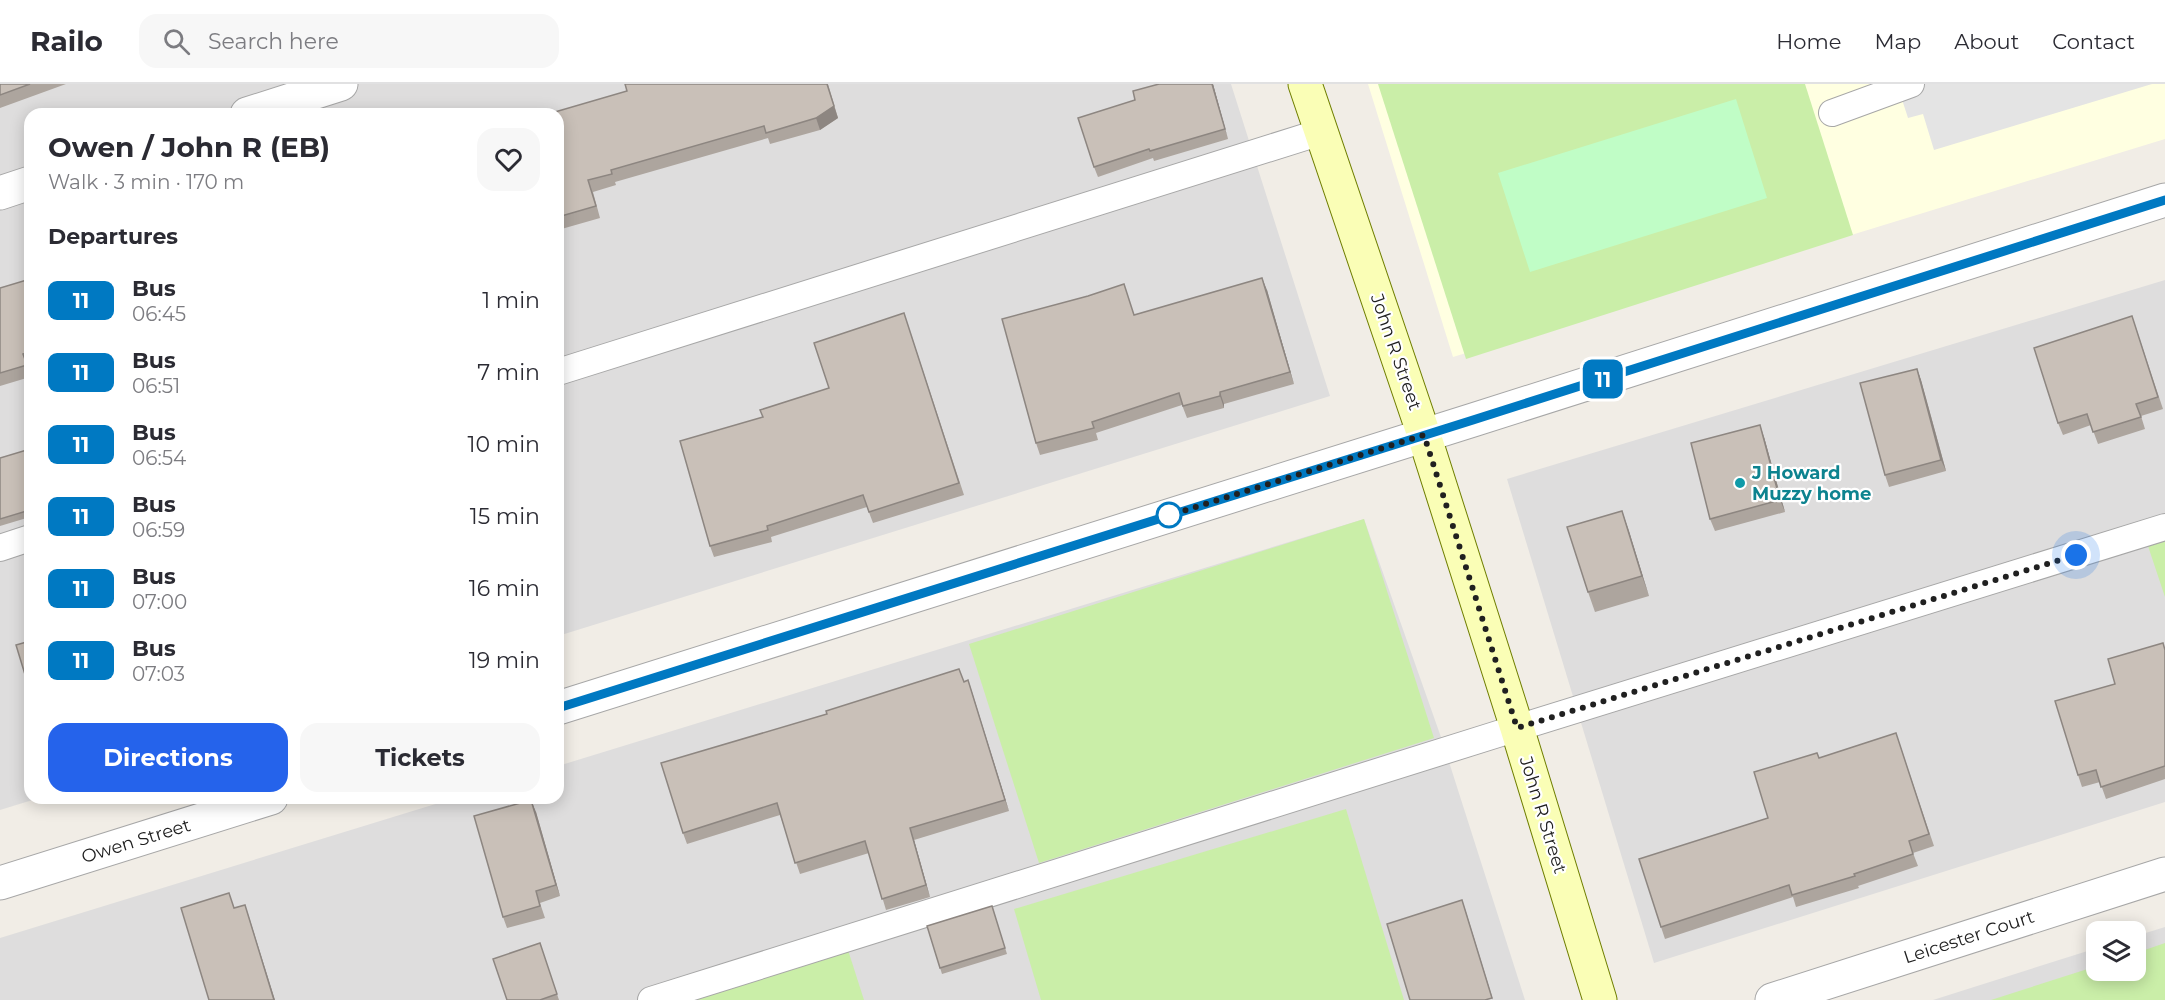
<!DOCTYPE html>
<meta charset="utf-8">
<style>
:root{--surface:#fff;--page:#f7f7f7;--text:#2b2b33;--muted:#7c7c81;--line:#e1e1e2;--accent:#2563eb}
body{margin:0;font-family:Montserrat,sans-serif;background:var(--page);color:var(--text);height:100vh;display:flex;flex-direction:column;font-size:22px;white-space:nowrap}
*{box-sizing:border-box;margin:0}
p{font-size:20px;color:var(--muted)}
.icon{flex:none;width:33px;height:33px;fill:none;stroke:currentColor;stroke-width:2;stroke-linecap:round;stroke-linejoin:round}
.map{position:relative;flex:1;overflow:hidden}
.details{position:absolute;left:24px;top:24px;width:540px;height:696px;display:flex;flex-direction:column;background:var(--surface);border-radius:18px;box-shadow:0 3px 15px #0003}
.details>*{flex:none}
.badge{padding:0 12px;border-radius:9px;font-size:21px;line-height:39px}
.controls{position:absolute;left:2086px;top:837px;display:grid;gap:12px}
.controls a{display:grid;place-items:center;width:60px;height:60px;border-radius:12px;background:var(--surface);box-shadow:0 3px 15px #0003;font-size:30px}
.you{position:absolute;width:30px;height:30px;margin:-15px;border:4px solid #fff;border-radius:50%;background:#1a73e8;box-shadow:0 0 0 9px #1a73e833}
.map>.badge{position:absolute;translate:-50% -50%;box-shadow:0 0 0 3px #fff}
h2{padding:0 24px;font-size:22px;line-height:54px}
.round{display:grid;place-items:center;flex:none;width:63px;height:63px;border-radius:18px;background:var(--page)}
.headline{display:flex;align-items:center;justify-content:space-between;height:102px;padding:0 24px}
h1{font-size:28px;font-weight:700;line-height:45px}
.button{display:flex;gap:12px;margin-top:auto;padding:12px 24px}
.button a{flex:1;height:69px;border-radius:18px;background:var(--accent);color:#fff;font-size:24px;font-weight:700;line-height:69px;text-align:center}
.button a+a{background:var(--page);color:var(--text)}
ul{padding:0;list-style:none}
li{display:flex;align-items:center;gap:18px;height:72px;padding:0 24px}
li div{flex:1}
li b{display:block;font-size:22px}
li em{font-style:normal}
li .badge{min-width:66px;font-weight:700;text-align:center}
header{display:flex;align-items:center;gap:36px;box-sizing:border-box;height:84px;padding:0 30px;background:var(--surface);border-bottom:2px solid var(--line)}
header strong{font-size:28px}
nav{display:flex;gap:33px;margin-inline-start:auto;font-size:21px}
.search{width:420px;height:54px;background:var(--page);display:flex;align-items:center;gap:15px;box-sizing:border-box;padding:0 21px;border-radius:18px;color:var(--muted);font-size:22px}
.map>svg:first-child{display:block}
</style>
<header>
<strong>Railo</strong>
<div class="search"><svg class="icon" aria-label="search" viewBox="0 0 24 24"><circle cx="10" cy="10" r="6"/><path d="M15 15l6 6"/></svg>Search here</div>
<nav><a>Home</a><a>Map</a><a>About</a><a>Contact</a></nav>
</header>
<div class="map">
<svg width="2165" height="916" viewBox="0 0 2165 916">
<rect width="100%" height="100%" fill="#f1ede6"/>
<!-- residential -->
<g fill="#dedddd">
<path d="M 0,0 L 1231,0 L 1330,312 L 558,552 L 558,30 L 30,30 L 30,714 L 39,714 L 0,726 Z"/>
<path d="M 2165,196 L 2165,718 L 1654,879 L 1507,395 Z"/>
<path d="M 1364,435 L 1442,656 L 1525,916 L 0,916 L 0,854 L 455,714 L 558,714 L 558,682 Z"/>
<path d="M 2165,843 L 2165,916 L 1933,916 L 2097,864 L 2097,886 L 2136,886 L 2136,852 Z"/>
</g>
<!-- education -->
<path fill="#ffffe1" d="M 1368,0 L 2165,0 L 2165,55 L 1453,273 Z"/>
<!-- grass -->
<g fill="#caeea8">
<path d="M 1378,0 L 1805,0 L 1853,151 L 1466,275 Z"/>
<path d="M 1364,435 L 1434,654 L 1039,779 L 969,560 Z"/>
<path d="M 2165,456 L 2165,513 L 2148,462 Z"/>
<path d="M 1346,725 L 1404,916 L 1041,916 L 1014,825 Z"/>
<path d="M 2165,859 L 2165,916 L 1991,916 L 2097,882 L 2097,886 L 2136,886 L 2136,869 Z"/>
<path d="M 848,866 L 864,916 L 692,916 Z"/>
</g>
<!-- park -->
<path fill="#c0fdc6" d="M 1736,15 L 1767,114 L 1530,188 L 1498,89 Z"/>
<!-- parking -->
<path fill="#e4e4e4" d="M 1897,0 L 2152,0 L 1934,66 L 1923,30 L 1908,34 Z"/>
<g fill="none" stroke-linecap="round" stroke-linejoin="round">
<!-- lane casing -->
<g stroke="#a7a7a7" stroke-width="28">
<g id="lane">
<path d="M 1832,29 L 1911,0"/>
<path d="M 558,288 L 1321,48"/>
<path d="M 0,464 L 30,454"/>
<path d="M 651,916 L 1517,644 L 2165,443"/>
</g>
</g>
<!-- street casing -->
<g stroke="#a7a7a7" stroke-width="35">
<g id="street">
<path d="M 247,30 L 341,0"/>
<path d="M 0,109 L 30,99"/>
<path d="M 558,624 L 1473,336 L 2165,116"/>
<path d="M 0,799 L 271,714"/>
<path d="M 1772,916 L 2165,790"/>
</g>
</g>
<!-- secondary casing -->
<g stroke="#6f7e00" stroke-width="35">
<path id="secondary" d="M 1305,0 L 1424,351 L 1517,644 L 1600,916"/>
</g>
<!-- lane -->
<use href="#lane" stroke="#fff" stroke-width="26"/>
<!-- street -->
<use href="#street" stroke="#fff" stroke-width="33"/>
<!-- secondary -->
<use href="#secondary" stroke="#fafeb6" stroke-width="33"/>
</g>
<!-- wall -->
<g fill="#ada59e">
<path d="M 0,0 L 66,0 L 0,24 Z"/>
<path d="M 625,0 L 828,0 L 838,34 L 820,46 L 770,60 L 768,54 L 615,98 L 616,101 L 593,108 L 600,134 L 558,146 L 558,30 L 627,7 Z"/>
<path d="M 1213,0 L 1228,55 L 1154,77 L 1153,74 L 1098,93 L 1094,83 Z"/>
<path d="M 30,195 L 30,281 L 27,282 L 30,293 L 0,302 L 0,204 Z"/>
<path d="M 1267,206 L 1294,300 L 1224,320 L 1224,324 L 1187,334 L 1182,321 L 1096,349 L 1098,356 L 1040,371 L 1036,359 L 1135,231 Z"/>
<path d="M 2132,232 L 2163,325 L 2141,332 L 2145,345 L 2098,360 L 2091,341 L 2063,351 L 2058,339 Z"/>
<path d="M 908,241 L 964,411 L 873,439 L 867,423 L 771,453 L 772,458 L 714,473 L 710,462 L 829,304 Z"/>
<path d="M 1917,285 L 1921,296 L 1946,387 L 1889,403 L 1885,391 Z"/>
<path d="M 1764,353 L 1785,428 L 1715,447 L 1710,435 Z"/>
<path d="M 30,365 L 30,433 L 0,442 L 0,374 Z"/>
<path d="M 1622,427 L 1649,512 L 1595,528 L 1588,508 Z"/>
<path d="M 2165,565 L 2165,695 L 2106,715 L 2100,698 L 2082,703 L 2078,691 L 2115,600 Z"/>
<path d="M 968,596 L 1009,727 L 914,756 L 930,813 L 886,826 L 869,769 L 800,790 L 780,731 L 687,760 L 683,749 L 827,630 Z"/>
<path d="M 1896,649 L 1934,762 L 1913,769 L 1918,782 L 1858,802 L 1859,804 L 1796,823 L 1793,813 L 1665,855 L 1661,843 L 1768,734 L 1819,674 Z"/>
<path d="M 536,728 L 560,812 L 540,819 L 545,834 L 507,844 L 503,833 Z"/>
<path d="M 992,822 L 1007,870 L 942,890 L 927,842 Z"/>
<path d="M 540,859 L 559,916 L 507,916 Z"/>
</g>
<!-- shaded-wall -->
<g fill="#8d8681">
<path d="M 827,0 L 838,34 L 820,46 L 816,34 Z"/>
<path d="M 1212,0 L 1213,0 L 1228,55 L 1225,45 Z"/>
<path d="M 1262,194 L 1267,206 L 1294,300 L 1290,288 Z"/>
<path d="M 1917,285 L 1921,296 L 1946,387 L 1941,376 Z"/>
<path d="M 1220,308 L 1224,320 L 1224,324 L 1220,312 Z"/>
<path d="M 1760,341 L 1764,353 L 1785,428 L 1780,416 Z"/>
<path d="M 1622,427 L 1629,447 L 1649,512 L 1642,492 Z"/>
<path d="M 968,596 L 972,608 L 1009,727 L 1005,716 Z"/>
<path d="M 531,716 L 536,728 L 560,812 L 556,801 Z"/>
<path d="M 910,744 L 914,756 L 930,813 L 926,801 Z"/>
<path d="M 1462,816 L 1466,828 L 1493,916 L 1492,914 Z"/>
<path d="M 245,821 L 249,833 L 275,916 L 274,916 Z"/>
</g>
<!-- building -->
<g fill="#c9c0b8" stroke="#8d8681" stroke-width="1.5">
<path d="M 0,0 L 30,0 L 0,11 Z"/>
<path d="M 625,0 L 827,0 L 834,22 L 816,34 L 766,49 L 764,42 L 611,86 L 612,90 L 588,96 L 596,122 L 558,133 L 558,30 L 548,30 L 627,7 Z"/>
<path d="M 1159,0 L 1212,0 L 1225,45 L 1150,67 L 1149,65 L 1094,83 L 1078,34 L 1135,16 L 1133,7 Z"/>
<path d="M 1262,194 L 1290,288 L 1220,308 L 1220,312 L 1183,322 L 1179,309 L 1092,338 L 1094,344 L 1036,359 L 1002,235 L 1088,212 L 1124,200 L 1134,231 Z"/>
<path d="M 30,195 L 30,268 L 23,270 L 27,281 L 0,289 L 0,204 Z"/>
<path d="M 904,229 L 959,399 L 869,428 L 863,411 L 767,442 L 768,446 L 710,462 L 680,357 L 763,333 L 760,326 L 829,304 L 814,259 Z"/>
<path d="M 2132,232 L 2158,313 L 2136,320 L 2141,333 L 2093,348 L 2087,330 L 2058,339 L 2034,264 Z"/>
<path d="M 1917,285 L 1941,376 L 1885,391 L 1860,299 Z"/>
<path d="M 1760,341 L 1780,416 L 1710,435 L 1691,359 Z"/>
<path d="M 30,365 L 30,426 L 0,435 L 0,374 Z"/>
<path d="M 1622,427 L 1642,492 L 1588,508 L 1567,443 Z"/>
<path d="M 30,557 L 30,607 L 16,561 Z"/>
<path d="M 2163,559 L 2165,566 L 2165,682 L 2101,703 L 2096,686 L 2078,691 L 2055,617 L 2115,600 L 2108,575 Z"/>
<path d="M 959,585 L 964,598 L 968,596 L 1005,716 L 910,744 L 926,801 L 882,815 L 865,757 L 795,779 L 777,719 L 683,749 L 661,679 L 827,630 L 826,627 Z"/>
<path d="M 1896,649 L 1929,750 L 1909,757 L 1913,770 L 1854,790 L 1855,792 L 1792,811 L 1789,801 L 1661,843 L 1639,775 L 1768,734 L 1754,688 L 1817,669 L 1819,674 Z"/>
<path d="M 531,716 L 556,801 L 536,807 L 540,822 L 503,833 L 474,732 Z"/>
<path d="M 229,809 L 234,824 L 245,821 L 274,916 L 209,916 L 181,824 Z"/>
<path d="M 1462,816 L 1492,914 L 1485,916 L 1410,916 L 1387,840 Z"/>
<path d="M 992,822 L 1005,864 L 940,884 L 927,842 Z"/>
<path d="M 540,859 L 557,910 L 540,916 L 507,916 L 493,875 Z"/>
</g>
<g fill="none" stroke-linecap="round" stroke-linejoin="round">
<!-- line casing -->
<g stroke="#fff" stroke-width="14">
<path id="line" d="M 558,624 L 1473,336 L 2165,116"/>
</g>
<!-- line -->
<use href="#line" stroke="#0079c2" stroke-width="9"/>
<!-- walk -->
<path stroke="#202020" stroke-width="6" stroke-dasharray="0 10.8" d="M 1169,431 L 1167,432 L 1424,351 L 1517,644 L 2076,471"/>
</g>
<!-- markers -->
<circle fill="#0f9aa8" stroke="#fff" stroke-width="2" cx="1740" cy="399" r="6"/>
<circle fill="#fff" stroke="#0079c2" stroke-width="3" cx="1169" cy="431" r="12"/>
<g text-anchor="middle" stroke-width="4.5" stroke-linejoin="round" paint-order="stroke">
<!-- street labels -->
<g font-size="18" fill="#202020" stroke="#fff">
<text transform="translate(1396 268) rotate(71)" y="6">John R Street</text>
<text transform="translate(1543 731) rotate(73)" y="6">John R Street</text>
<text transform="translate(136 757) rotate(-17)" y="6">Owen Street</text>
<text transform="translate(1969 853) rotate(-18)" y="6">Leicester Court</text>
</g>
<!-- culture labels -->
<g font-size="18" font-weight="bold" fill="#0d838f" stroke="#fff" text-anchor="start">
<text x="1752" y="395">J Howard<tspan x="1752" dy="21">Muzzy home</tspan></text>
</g>
</g>
</svg>
<div class="controls">
<a><svg class="icon" aria-label="layers" viewBox="0 0 24 24"><path d="M12 4l9 5-9 5-9-5zM3 14l9 5 9-5"/></svg></a>
</div>
<div class="you" style="left:2076px;top:471px"></div>
<b class="badge" style="left:1603px;top:295px;background:#0079c2;color:#fff">11</b>
<section class="details">
<div class="headline"><div><h1>Owen / John R (EB)</h1><p>Walk · 3 min · 170 m</p></div><a class="round"><svg class="icon" aria-label="heart" viewBox="0 0 24 24"><path d="M12 20l-8-8c-3-5 5-10 8-4 3-6 11-1 8 4z"/></svg></a></div>
<h2>Departures</h2>
<ul>
<li><span class="badge" style="background:#0079c2;color:#fff">11</span><div><b>Bus</b><p>06:45</p></div><em>1 min</em></li>
<li><span class="badge" style="background:#0079c2;color:#fff">11</span><div><b>Bus</b><p>06:51</p></div><em>7 min</em></li>
<li><span class="badge" style="background:#0079c2;color:#fff">11</span><div><b>Bus</b><p>06:54</p></div><em>10 min</em></li>
<li><span class="badge" style="background:#0079c2;color:#fff">11</span><div><b>Bus</b><p>06:59</p></div><em>15 min</em></li>
<li><span class="badge" style="background:#0079c2;color:#fff">11</span><div><b>Bus</b><p>07:00</p></div><em>16 min</em></li>
<li><span class="badge" style="background:#0079c2;color:#fff">11</span><div><b>Bus</b><p>07:03</p></div><em>19 min</em></li>
</ul>
<div class="button"><a>Directions</a><a>Tickets</a></div>
</section>
</div>
